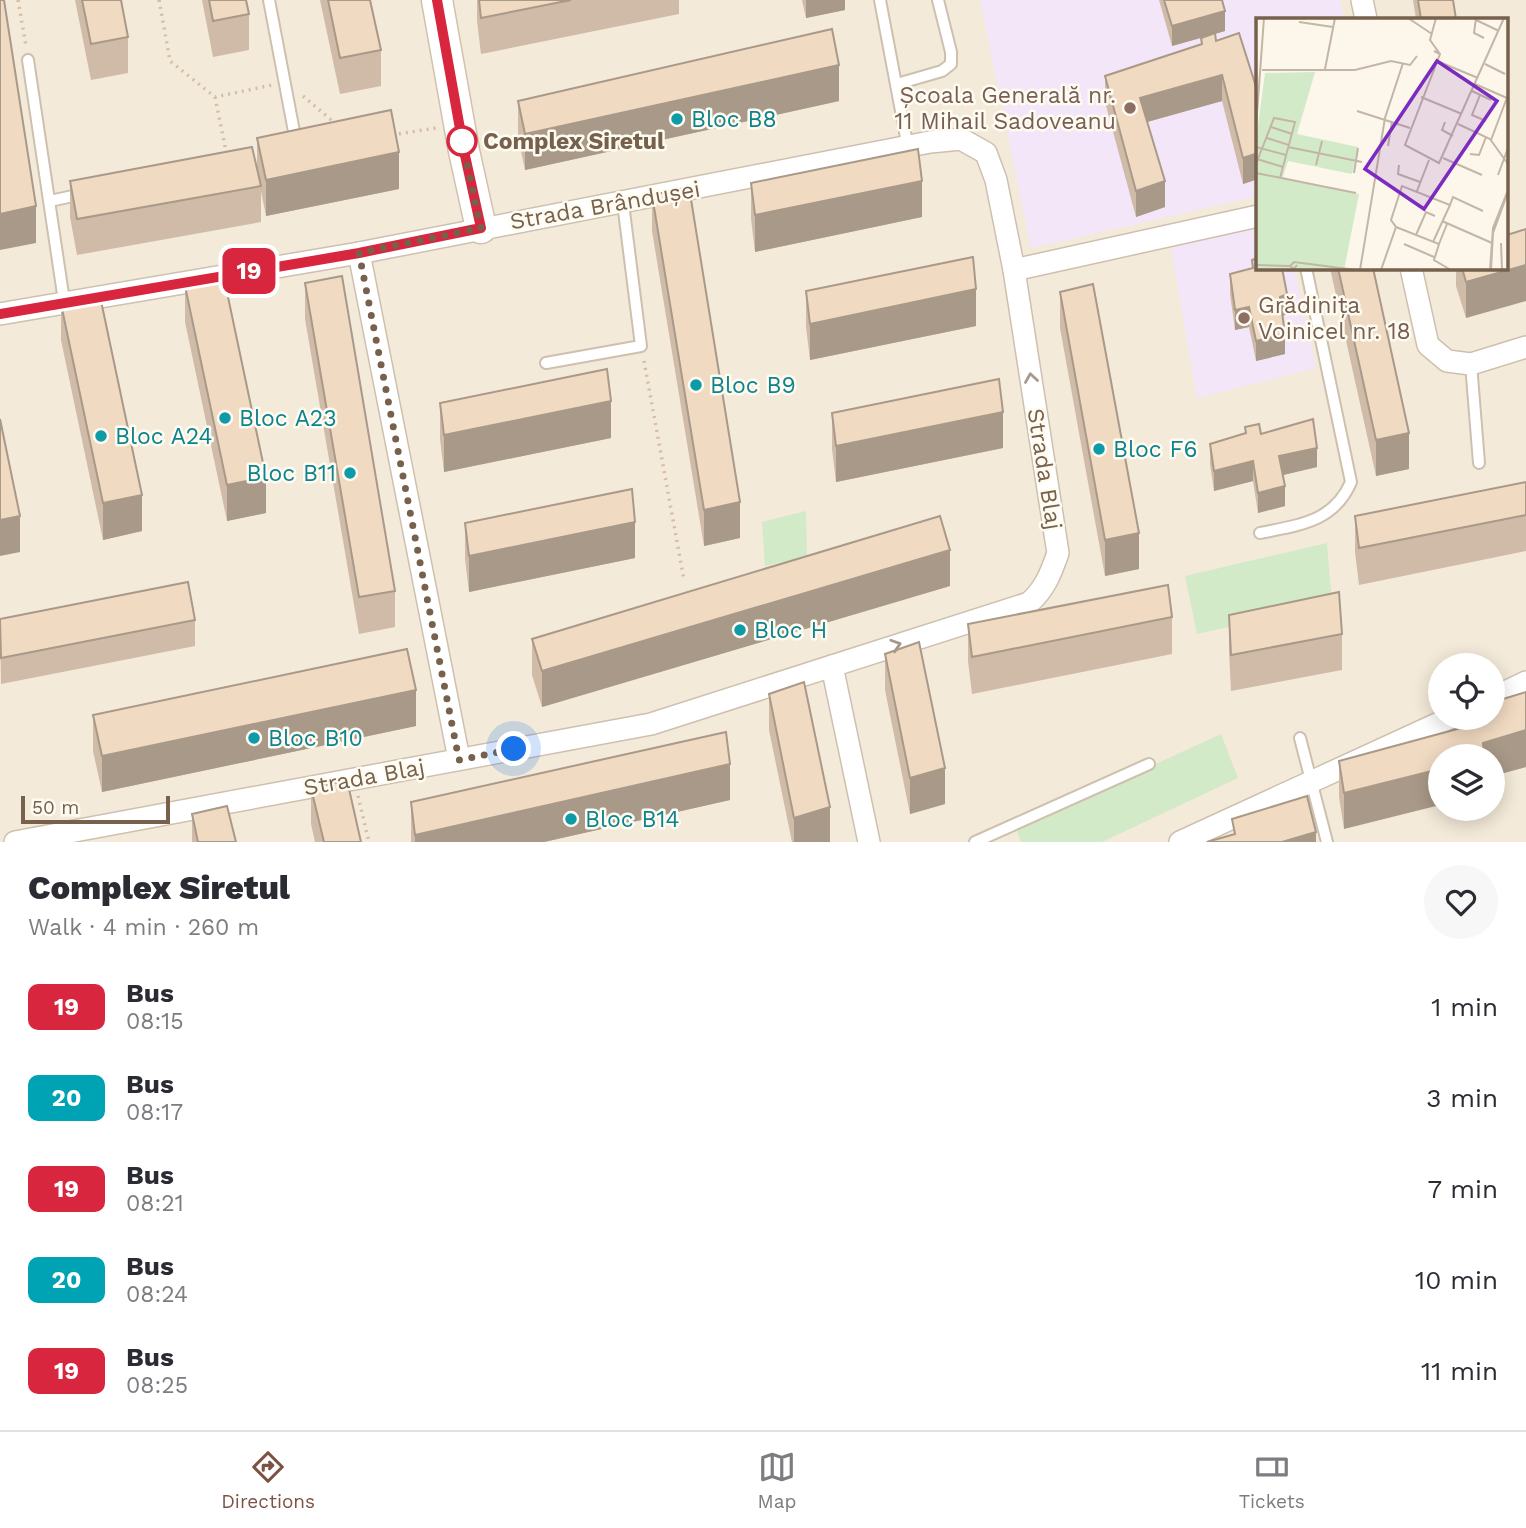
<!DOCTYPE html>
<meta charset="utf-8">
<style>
:root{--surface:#fff;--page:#f7f7f7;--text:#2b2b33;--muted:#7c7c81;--line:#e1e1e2;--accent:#7d5242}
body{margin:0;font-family:"Work Sans",sans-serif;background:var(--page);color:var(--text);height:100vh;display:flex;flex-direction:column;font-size:26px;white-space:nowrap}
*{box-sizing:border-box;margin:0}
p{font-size:23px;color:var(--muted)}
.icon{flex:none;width:38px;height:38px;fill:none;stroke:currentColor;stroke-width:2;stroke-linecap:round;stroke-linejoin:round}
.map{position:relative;height:842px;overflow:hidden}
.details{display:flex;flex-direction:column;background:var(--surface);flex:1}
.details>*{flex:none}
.badge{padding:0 14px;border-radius:10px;font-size:24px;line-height:46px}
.controls{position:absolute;left:1428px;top:653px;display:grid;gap:14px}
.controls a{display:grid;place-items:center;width:77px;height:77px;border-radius:50%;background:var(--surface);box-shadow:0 4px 18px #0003;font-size:35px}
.scale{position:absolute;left:21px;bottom:18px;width:149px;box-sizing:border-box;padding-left:7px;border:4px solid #77614d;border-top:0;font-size:19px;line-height:24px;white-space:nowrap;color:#77614d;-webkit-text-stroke:5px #fefbf1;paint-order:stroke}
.you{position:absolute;width:35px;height:35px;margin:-18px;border:5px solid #fff;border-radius:50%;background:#1a73e8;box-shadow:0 0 0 10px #1a73e833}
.map>.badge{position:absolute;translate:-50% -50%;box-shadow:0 0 0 4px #fff}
.round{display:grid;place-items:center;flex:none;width:74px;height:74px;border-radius:37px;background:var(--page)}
.headline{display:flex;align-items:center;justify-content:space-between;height:119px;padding:0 28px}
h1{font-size:33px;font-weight:800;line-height:52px}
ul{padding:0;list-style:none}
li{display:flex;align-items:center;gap:21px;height:91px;padding:0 28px}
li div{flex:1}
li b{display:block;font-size:26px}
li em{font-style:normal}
li .badge{min-width:77px;font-weight:700;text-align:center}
.menu{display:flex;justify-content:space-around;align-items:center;height:98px;border-top:2px solid var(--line);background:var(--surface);font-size:19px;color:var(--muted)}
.menu a{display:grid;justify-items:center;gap:4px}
.menu .selected{color:var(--accent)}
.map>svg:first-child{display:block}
</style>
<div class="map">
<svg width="1526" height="842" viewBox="0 0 1526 842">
<rect width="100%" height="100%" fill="#fcf7ea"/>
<!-- residential -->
<path fill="#f4ead9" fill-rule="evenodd" d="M 0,0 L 1526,0 L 1526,842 L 0,842 ZM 1258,19 L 1507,19 L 1507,268 L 1258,268 ZM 1440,665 L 1493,665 L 1493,718 L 1440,718 ZM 1440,756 L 1493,756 L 1493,808 L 1440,808 Z"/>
<!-- education -->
<g fill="#f4e6f9">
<path d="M 980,0 L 1340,0 L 1344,19 L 1258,19 L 1258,196 L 1031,248 Z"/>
<path d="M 1258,225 L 1258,268 L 1294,268 L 1316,368 L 1197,398 L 1171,248 Z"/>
</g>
<!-- green -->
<g fill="#d2eac8">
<path d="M 806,511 L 807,556 L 765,566 L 762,522 Z"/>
<path d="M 1327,543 L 1332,604 L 1197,634 L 1185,576 Z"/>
<path d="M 1221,734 L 1238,778 L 1102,842 L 1021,842 L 1016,828 Z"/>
</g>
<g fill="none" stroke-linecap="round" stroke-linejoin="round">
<!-- lane casing -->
<g stroke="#cec0af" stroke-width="14">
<g id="lane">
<path d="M 269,0 L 296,142"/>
<path d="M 880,0 L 908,148"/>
<path d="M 28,60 L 64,301"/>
<path d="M 897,84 L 942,71 L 951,64 L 951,52 L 938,0"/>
<path d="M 50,201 L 82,194"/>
<path d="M 546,363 L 641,346 L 623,203"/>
<path d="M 1471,364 L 1479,463"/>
<path d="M 1260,533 C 1299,525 1334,522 1351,482 L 1306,268"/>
<path d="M 1300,738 L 1327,842"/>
<path d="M 975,842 L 1149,764"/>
</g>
</g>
<!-- street casing -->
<g stroke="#cec0af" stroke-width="24">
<g id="street">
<path d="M 1362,0 L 1366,19"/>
<path d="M 359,253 L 459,759"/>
<path d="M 1411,268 L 1428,345 L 1447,361 L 1471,364 L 1526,347"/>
<path d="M 1014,270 L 1258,216"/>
<path d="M 0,314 L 359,253 L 930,142 L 961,139 L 986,153 L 996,180 L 1014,270 L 1058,553 C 1051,573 1045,589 1029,603 L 651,724 L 15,842"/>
<path d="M 832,666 L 869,842"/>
<path d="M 1493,698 L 1526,682"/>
<path d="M 1180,842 L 1450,718"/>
</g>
</g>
<!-- secondary casing -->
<g stroke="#d1c1ad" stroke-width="33">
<path id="secondary" d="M 437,0 L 464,151 L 481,228"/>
</g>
<!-- path -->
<g stroke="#d6bda5" stroke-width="3.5" stroke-dasharray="2 5" stroke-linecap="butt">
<path d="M 18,0 L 26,46"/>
<path d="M 159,0 L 170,61 L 215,97 L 272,85"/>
<path d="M 303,96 L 337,125"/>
<path d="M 215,97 L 227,156"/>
<path d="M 392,135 L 436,128"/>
<path d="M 644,361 L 684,580"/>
<path d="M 358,796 L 369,842"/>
</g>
<!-- lane -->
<use href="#lane" stroke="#fff" stroke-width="10"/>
<!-- street -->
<use href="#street" stroke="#fff" stroke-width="21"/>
<!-- secondary -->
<use href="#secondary" stroke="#fff" stroke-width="30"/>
</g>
<!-- wall -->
<g fill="#cfbba7">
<path d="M 75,0 L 121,0 L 128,37 L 128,73 L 91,80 Z"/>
<path d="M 202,0 L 246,0 L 249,14 L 249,50 L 213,57 Z"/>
<path d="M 320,0 L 370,0 L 381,50 L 381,86 L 340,94 Z"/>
<path d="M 477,0 L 679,0 L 679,14 L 481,54 L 477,21 Z"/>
<path d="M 802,0 L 845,0 L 845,10 L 806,18 Z"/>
<path d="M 1159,0 L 1222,0 L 1225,31 L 1215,34 L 1216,41 L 1258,93 L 1258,179 L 1243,184 L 1222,101 L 1147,122 L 1165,207 L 1136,217 L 1105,102 L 1105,76 L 1201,45 L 1201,38 L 1208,36 L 1172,46 Z"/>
<path d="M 1413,0 L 1453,0 L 1456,19 L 1416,19 Z"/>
<path d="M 518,101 L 839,101 L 525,170 L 518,137 Z"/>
<path d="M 257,138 L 399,189 L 266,216 L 261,191 L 261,222 L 77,255 L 70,217 L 70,181 L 257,171 Z"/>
<path d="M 751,183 L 922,217 L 755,252 L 751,219 Z"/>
<path d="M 652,195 L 740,538 L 704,546 L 652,231 Z"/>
<path d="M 1252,260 L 1287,314 L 1282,316 L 1285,354 L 1256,361 L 1249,327 L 1235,330 L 1230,294 L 1230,274 L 1252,269 Z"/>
<path d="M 1330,268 L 1373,268 L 1409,469 L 1376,476 Z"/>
<path d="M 1456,268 L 1507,268 L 1466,318 L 1456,286 Z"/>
<path d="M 305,283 L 395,591 L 395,627 L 359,634 L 305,319 Z"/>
<path d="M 185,286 L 266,513 L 227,521 L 185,322 Z"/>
<path d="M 806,291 L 976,326 L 810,360 L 806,327 Z"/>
<path d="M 1060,292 L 1139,569 L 1105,576 L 1060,328 Z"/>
<path d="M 61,304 L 142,531 L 103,540 L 61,340 Z"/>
<path d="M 440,403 L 611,438 L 444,472 L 440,439 Z"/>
<path d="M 832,413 L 1003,448 L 836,482 L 832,449 Z"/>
<path d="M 1245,427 L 1261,434 L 1317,467 L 1283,475 L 1285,506 L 1258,513 L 1253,481 L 1214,491 L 1210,464 L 1210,444 L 1245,434 Z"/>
<path d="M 1526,482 L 1526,551 L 1359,585 L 1355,552 L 1355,516 Z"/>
<path d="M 465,523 L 635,558 L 469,592 L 465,559 Z"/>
<path d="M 950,586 L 542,707 L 532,675 L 532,639 Z"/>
<path d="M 1229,615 L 1342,634 L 1342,670 L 1231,691 L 1229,651 Z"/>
<path d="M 1172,617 L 1172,654 L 972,694 L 968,661 L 968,624 Z"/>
<path d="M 0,619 L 195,620 L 195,646 L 1,684 Z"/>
<path d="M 885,654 L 945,804 L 910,814 L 885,690 Z"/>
<path d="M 1526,692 L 1526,767 L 1493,776 L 1493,756 L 1344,829 L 1339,797 L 1339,761 L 1469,726 L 1469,718 L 1493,718 Z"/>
<path d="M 769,694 L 830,842 L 792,842 L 769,730 Z"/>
<path d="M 93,715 L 416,726 L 102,792 L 93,751 Z"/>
<path d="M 311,788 L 361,842 L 315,842 L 311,824 Z"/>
<path d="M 730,800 L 544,842 L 411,842 L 411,802 Z"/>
<path d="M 192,814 L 236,842 L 192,842 Z"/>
</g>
<!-- shaded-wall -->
<g fill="#a99988">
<path d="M 806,0 L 845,0 L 845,10 L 806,18 Z"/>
<path d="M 1225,11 L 1225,31 L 1172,46 L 1172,26 Z"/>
<path d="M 839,65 L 839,101 L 525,170 L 525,134 Z"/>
<path d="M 1222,75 L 1222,101 L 1140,124 L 1140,98 Z"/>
<path d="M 399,152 L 399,189 L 266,216 L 266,180 Z"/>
<path d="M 1258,153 L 1258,179 L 1243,184 L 1243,158 Z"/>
<path d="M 922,181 L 922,217 L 755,252 L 755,215 Z"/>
<path d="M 1165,181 L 1165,207 L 1136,217 L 1136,191 Z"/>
<path d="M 36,206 L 36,243 L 0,250 L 0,214 Z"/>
<path d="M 1526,265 L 1526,301 L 1466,318 L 1466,282 Z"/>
<path d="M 976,289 L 976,326 L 810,360 L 810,324 Z"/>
<path d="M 1287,294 L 1287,314 L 1280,317 L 1280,297 Z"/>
<path d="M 1249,307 L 1249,327 L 1235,330 L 1235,310 Z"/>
<path d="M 1285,334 L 1285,354 L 1256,361 L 1256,341 Z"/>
<path d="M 611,401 L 611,438 L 444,472 L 444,435 Z"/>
<path d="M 1003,412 L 1003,448 L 836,482 L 836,446 Z"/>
<path d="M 1409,433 L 1409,469 L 1376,476 L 1376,440 Z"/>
<path d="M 1317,448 L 1317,467 L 1279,476 L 1279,456 Z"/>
<path d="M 1253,461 L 1253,481 L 1214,491 L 1214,471 Z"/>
<path d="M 266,477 L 266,513 L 227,521 L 227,485 Z"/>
<path d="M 1285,486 L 1285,506 L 1258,513 L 1258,493 Z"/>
<path d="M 142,495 L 142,531 L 103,540 L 103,503 Z"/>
<path d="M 740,502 L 740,538 L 704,546 L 704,510 Z"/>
<path d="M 20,516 L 20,552 L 0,556 L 0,520 Z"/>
<path d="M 635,522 L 635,558 L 469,592 L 469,556 Z"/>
<path d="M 1139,533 L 1139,569 L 1105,576 L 1105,540 Z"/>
<path d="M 950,550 L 950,586 L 542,707 L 542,671 Z"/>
<path d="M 416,690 L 416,726 L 102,792 L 102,756 Z"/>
<path d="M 1526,730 L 1526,767 L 1493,776 L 1493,756 L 1483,756 L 1483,743 Z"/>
<path d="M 730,764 L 730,800 L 544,842 L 415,842 L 415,835 Z"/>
<path d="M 945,768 L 945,804 L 910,814 L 910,778 Z"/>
<path d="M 1440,769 L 1440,805 L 1344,829 L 1344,793 Z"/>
<path d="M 830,807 L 830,842 L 794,842 L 794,818 Z"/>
<path d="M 1316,832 L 1316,842 L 1282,842 Z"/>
</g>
<!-- building -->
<g fill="#f1dac2" stroke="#a99988" stroke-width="2">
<path d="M 0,0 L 4,0 L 36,206 L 0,214 Z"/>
<path d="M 82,0 L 121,0 L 128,37 L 91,44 Z"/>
<path d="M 209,0 L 246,0 L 249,14 L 213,21 Z"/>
<path d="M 328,0 L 370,0 L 381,50 L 340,58 Z"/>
<path d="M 479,0 L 571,0 L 481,18 Z"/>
<path d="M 1164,0 L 1222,0 L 1225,11 L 1172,26 Z"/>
<path d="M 1418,0 L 1453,0 L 1456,19 L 1421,19 Z"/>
<path d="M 832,29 L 839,65 L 525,134 L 518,101 Z"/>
<path d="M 1215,33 L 1216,41 L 1239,33 L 1258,93 L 1258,153 L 1243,158 L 1222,75 L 1140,98 L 1165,181 L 1136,191 L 1105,76 L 1202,44 L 1201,38 Z"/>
<path d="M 391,110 L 399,152 L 266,180 L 257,138 Z"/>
<path d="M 252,147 L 261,186 L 77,219 L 70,181 Z"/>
<path d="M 918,149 L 922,181 L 755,215 L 751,183 Z"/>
<path d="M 689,187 L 740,502 L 704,510 L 652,195 Z"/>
<path d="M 1526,229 L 1526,265 L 1466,282 L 1462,268 L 1507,268 L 1507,235 Z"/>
<path d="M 973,257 L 976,289 L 810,324 L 806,291 Z"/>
<path d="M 1258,258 L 1258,268 L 1282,268 L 1287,294 L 1280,297 L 1285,334 L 1256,341 L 1249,307 L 1235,310 L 1230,274 L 1253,268 L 1252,260 Z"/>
<path d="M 1338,268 L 1373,268 L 1409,433 L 1376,440 Z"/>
<path d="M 342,276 L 395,591 L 359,597 L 305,283 Z"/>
<path d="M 224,278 L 266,477 L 227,485 L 185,286 Z"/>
<path d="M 1093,284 L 1139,533 L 1105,540 L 1060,292 Z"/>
<path d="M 100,296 L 142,495 L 103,503 L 61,304 Z"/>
<path d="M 607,369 L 611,401 L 444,435 L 440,403 Z"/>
<path d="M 999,379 L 1003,412 L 836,446 L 832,413 Z"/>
<path d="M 0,419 L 20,516 L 0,520 Z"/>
<path d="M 1313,419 L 1317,448 L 1279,456 L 1285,486 L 1258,493 L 1253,461 L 1214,471 L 1210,444 L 1246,433 L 1245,427 L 1259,424 L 1261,434 Z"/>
<path d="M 1526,482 L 1526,515 L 1359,548 L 1355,516 Z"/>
<path d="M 632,489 L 635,522 L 469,556 L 465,523 Z"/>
<path d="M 940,516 L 950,550 L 542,671 L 532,639 Z"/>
<path d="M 188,582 L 195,620 L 1,658 L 0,619 Z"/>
<path d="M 1168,585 L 1172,617 L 972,657 L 968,624 Z"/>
<path d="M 1339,592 L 1342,634 L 1231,655 L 1229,615 Z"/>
<path d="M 919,642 L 945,768 L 910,778 L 885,654 Z"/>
<path d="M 407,649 L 416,690 L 102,756 L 93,715 Z"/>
<path d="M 804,682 L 830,807 L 794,818 L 769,694 Z"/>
<path d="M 1526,692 L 1526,730 L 1483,743 L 1484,756 L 1440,756 L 1440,769 L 1344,793 L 1339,761 L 1472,725 L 1470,718 L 1493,718 L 1493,702 Z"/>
<path d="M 726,732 L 730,764 L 415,835 L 411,802 Z"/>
<path d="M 347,780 L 361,842 L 324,842 L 311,788 Z"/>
<path d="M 1307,796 L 1316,832 L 1282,842 L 1207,842 L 1235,834 L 1232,819 Z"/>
<path d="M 227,806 L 236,842 L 198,842 L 192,814 Z"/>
</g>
<!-- one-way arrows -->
<defs><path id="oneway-chevron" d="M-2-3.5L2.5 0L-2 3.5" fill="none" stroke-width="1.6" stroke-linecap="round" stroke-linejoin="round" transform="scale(1.75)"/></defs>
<g stroke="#a7988b">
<use href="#oneway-chevron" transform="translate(1031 378) rotate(-99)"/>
<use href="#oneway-chevron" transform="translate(896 645) rotate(-18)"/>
</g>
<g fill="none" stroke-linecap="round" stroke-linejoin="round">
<!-- line casing -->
<g stroke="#fff" stroke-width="16">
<path id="line" d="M 0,314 L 359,253 L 481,228 L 464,151 L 437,0"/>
</g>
<!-- line -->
<use href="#line" stroke="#d7263d" stroke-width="10"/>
<!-- walk -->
<path stroke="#77614d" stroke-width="7" stroke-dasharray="0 12.6" d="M 462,141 L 481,228 L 359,253 L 459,760 L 514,749"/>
</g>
<!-- markers -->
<g fill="#8d6e63" stroke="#fefbf1" stroke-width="2.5">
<circle cx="1130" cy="108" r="7"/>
<circle cx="1244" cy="318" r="7"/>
</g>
<g fill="#0f9aa8" stroke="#fefbf1" stroke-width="2.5">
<circle cx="677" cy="119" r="7"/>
<circle cx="696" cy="385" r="7"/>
<circle cx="225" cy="418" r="7"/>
<circle cx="101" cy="436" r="7"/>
<circle cx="1099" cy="449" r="7"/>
<circle cx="350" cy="473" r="7"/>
<circle cx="740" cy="630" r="7"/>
<circle cx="254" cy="738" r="7"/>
<circle cx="571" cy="819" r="7"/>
</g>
<circle fill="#fff" stroke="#d7263d" stroke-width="3.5" cx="462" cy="141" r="14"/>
<g text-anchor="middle" stroke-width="5" stroke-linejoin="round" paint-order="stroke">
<!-- education labels -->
<g font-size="23" fill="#785e54" stroke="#fefbf1" text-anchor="end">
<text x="1116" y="103">Școala Generală nr.<tspan x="1116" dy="26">11 Mihail Sadoveanu</tspan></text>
<text x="1258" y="313" text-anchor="start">Grădinița<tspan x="1258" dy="26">Voinicel nr. 18</tspan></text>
</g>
<!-- culture labels -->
<g font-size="23" fill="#0d838f" stroke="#fefbf1" text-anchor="start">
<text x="691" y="127">Bloc B8</text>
<text x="710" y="393">Bloc B9</text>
<text x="239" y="426">Bloc A23</text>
<text x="115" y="444">Bloc A24</text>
<text x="1113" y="457">Bloc F6</text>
<text x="336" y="481" text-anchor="end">Bloc B11</text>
<text x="754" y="638">Bloc H</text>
<text x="268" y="746">Bloc B10</text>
<text x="585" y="827">Bloc B14</text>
</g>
<!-- stop labels -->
<g font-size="23" font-weight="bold" fill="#77614d" stroke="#fefbf1" text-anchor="start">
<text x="483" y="149">Complex Siretul</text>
</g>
<!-- street labels -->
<g font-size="23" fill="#77614d" stroke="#fefbf1">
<text transform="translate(605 205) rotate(-10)" y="8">Strada Brândușei</text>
<text transform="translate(1045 469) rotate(81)" y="8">Strada Blaj</text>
<text transform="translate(364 777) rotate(-10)" y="8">Strada Blaj</text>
</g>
</g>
<!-- overview -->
<g transform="translate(1256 18)">
<rect width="252" height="252" fill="#fcf7ea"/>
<path d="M 59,54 L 41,116 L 102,129 L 96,156 L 32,143 L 27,159 L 103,176 L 88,252 L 0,252 L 0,122 L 9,55 Z" fill="#d2eac8"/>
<path fill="none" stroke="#c3b6a6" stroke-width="2" d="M 152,0 L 176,16M 180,0 L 174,22 L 184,36M 220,0 L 218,15 L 228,20M 220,2 L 243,13M 43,4 L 77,9M 178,33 L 184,36 L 149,127 L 183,145 L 248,0M 181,43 L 222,60M 229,46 L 249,56M 69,51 L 79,0M 6,52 L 99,52 L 135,43 L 154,47 L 161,38M 219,66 L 251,80M 216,73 L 235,82M 224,77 L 216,97 L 230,103M 165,79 L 206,96M 101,93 L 154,110M 189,104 L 186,112 L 197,118M 202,106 L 234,121 L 252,146M 0,109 L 8,0M 15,109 L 36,116M 11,120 L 33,127M 235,122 L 252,77M 132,128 L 136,103M 0,129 L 30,137M 32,129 L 106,144M 214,136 L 223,137 L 230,119M 187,140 L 226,157M 1,141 L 27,149M 0,146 L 18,100 L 39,104 L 24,160M 60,147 L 66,123M 143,147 L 142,156 L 164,164M 0,155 L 100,175M 98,155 L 102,130M 242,157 L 252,130M 161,173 L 173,142M 194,187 L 197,179 L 227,193M 186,203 L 236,225M 140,209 L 183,226 L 178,242 L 195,252M 160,217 L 170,194 L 179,198M 245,225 L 246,252M 148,226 L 178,239M 183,226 L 191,206M 0,247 L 34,248M 41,247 L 38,251 L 34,248 L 38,244 L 100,252M 104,252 L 129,100 L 147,45M 125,252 L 140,209 L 135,202 L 146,168 L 194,187 L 177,224M 234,252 L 237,210 L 252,172M 235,252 L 237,215 L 252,174"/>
<path fill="#7b2cbf" fill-opacity="0.15" stroke="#7b2cbf" stroke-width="3.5" d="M 181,43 L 241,83 L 168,191 L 109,151 Z"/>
<rect width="252" height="252" fill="none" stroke="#77614d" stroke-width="3.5"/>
</g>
</svg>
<div class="controls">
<a><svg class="icon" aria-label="locate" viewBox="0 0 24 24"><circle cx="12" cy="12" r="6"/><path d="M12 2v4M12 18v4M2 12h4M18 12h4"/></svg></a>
<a><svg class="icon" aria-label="layers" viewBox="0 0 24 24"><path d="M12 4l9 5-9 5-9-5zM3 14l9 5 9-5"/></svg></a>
</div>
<div class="scale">50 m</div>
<div class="you" style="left:514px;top:749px"></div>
<b class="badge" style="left:249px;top:271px;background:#d7263d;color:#fff">19</b>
</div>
<section class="details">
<div class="headline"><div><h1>Complex Siretul</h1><p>Walk · 4 min · 260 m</p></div><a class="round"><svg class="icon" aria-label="heart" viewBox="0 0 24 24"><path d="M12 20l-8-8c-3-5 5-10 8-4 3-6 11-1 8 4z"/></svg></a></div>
<ul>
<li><span class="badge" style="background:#d7263d;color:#fff">19</span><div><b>Bus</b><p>08:15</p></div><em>1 min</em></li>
<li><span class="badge" style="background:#00a3b4;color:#fff">20</span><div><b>Bus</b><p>08:17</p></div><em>3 min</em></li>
<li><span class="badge" style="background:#d7263d;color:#fff">19</span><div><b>Bus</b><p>08:21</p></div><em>7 min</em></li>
<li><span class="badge" style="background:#00a3b4;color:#fff">20</span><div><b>Bus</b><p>08:24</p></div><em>10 min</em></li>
<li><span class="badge" style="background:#d7263d;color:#fff">19</span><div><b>Bus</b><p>08:25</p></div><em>11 min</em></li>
</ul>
</section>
<nav class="menu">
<a class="selected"><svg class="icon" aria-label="directions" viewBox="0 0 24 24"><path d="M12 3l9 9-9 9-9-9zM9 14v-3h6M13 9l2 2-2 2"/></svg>Directions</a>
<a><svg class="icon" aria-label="map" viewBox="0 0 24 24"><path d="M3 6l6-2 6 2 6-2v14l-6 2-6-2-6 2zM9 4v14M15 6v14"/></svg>Map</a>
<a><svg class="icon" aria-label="tickets" viewBox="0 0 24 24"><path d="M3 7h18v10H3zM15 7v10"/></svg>Tickets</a>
</nav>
